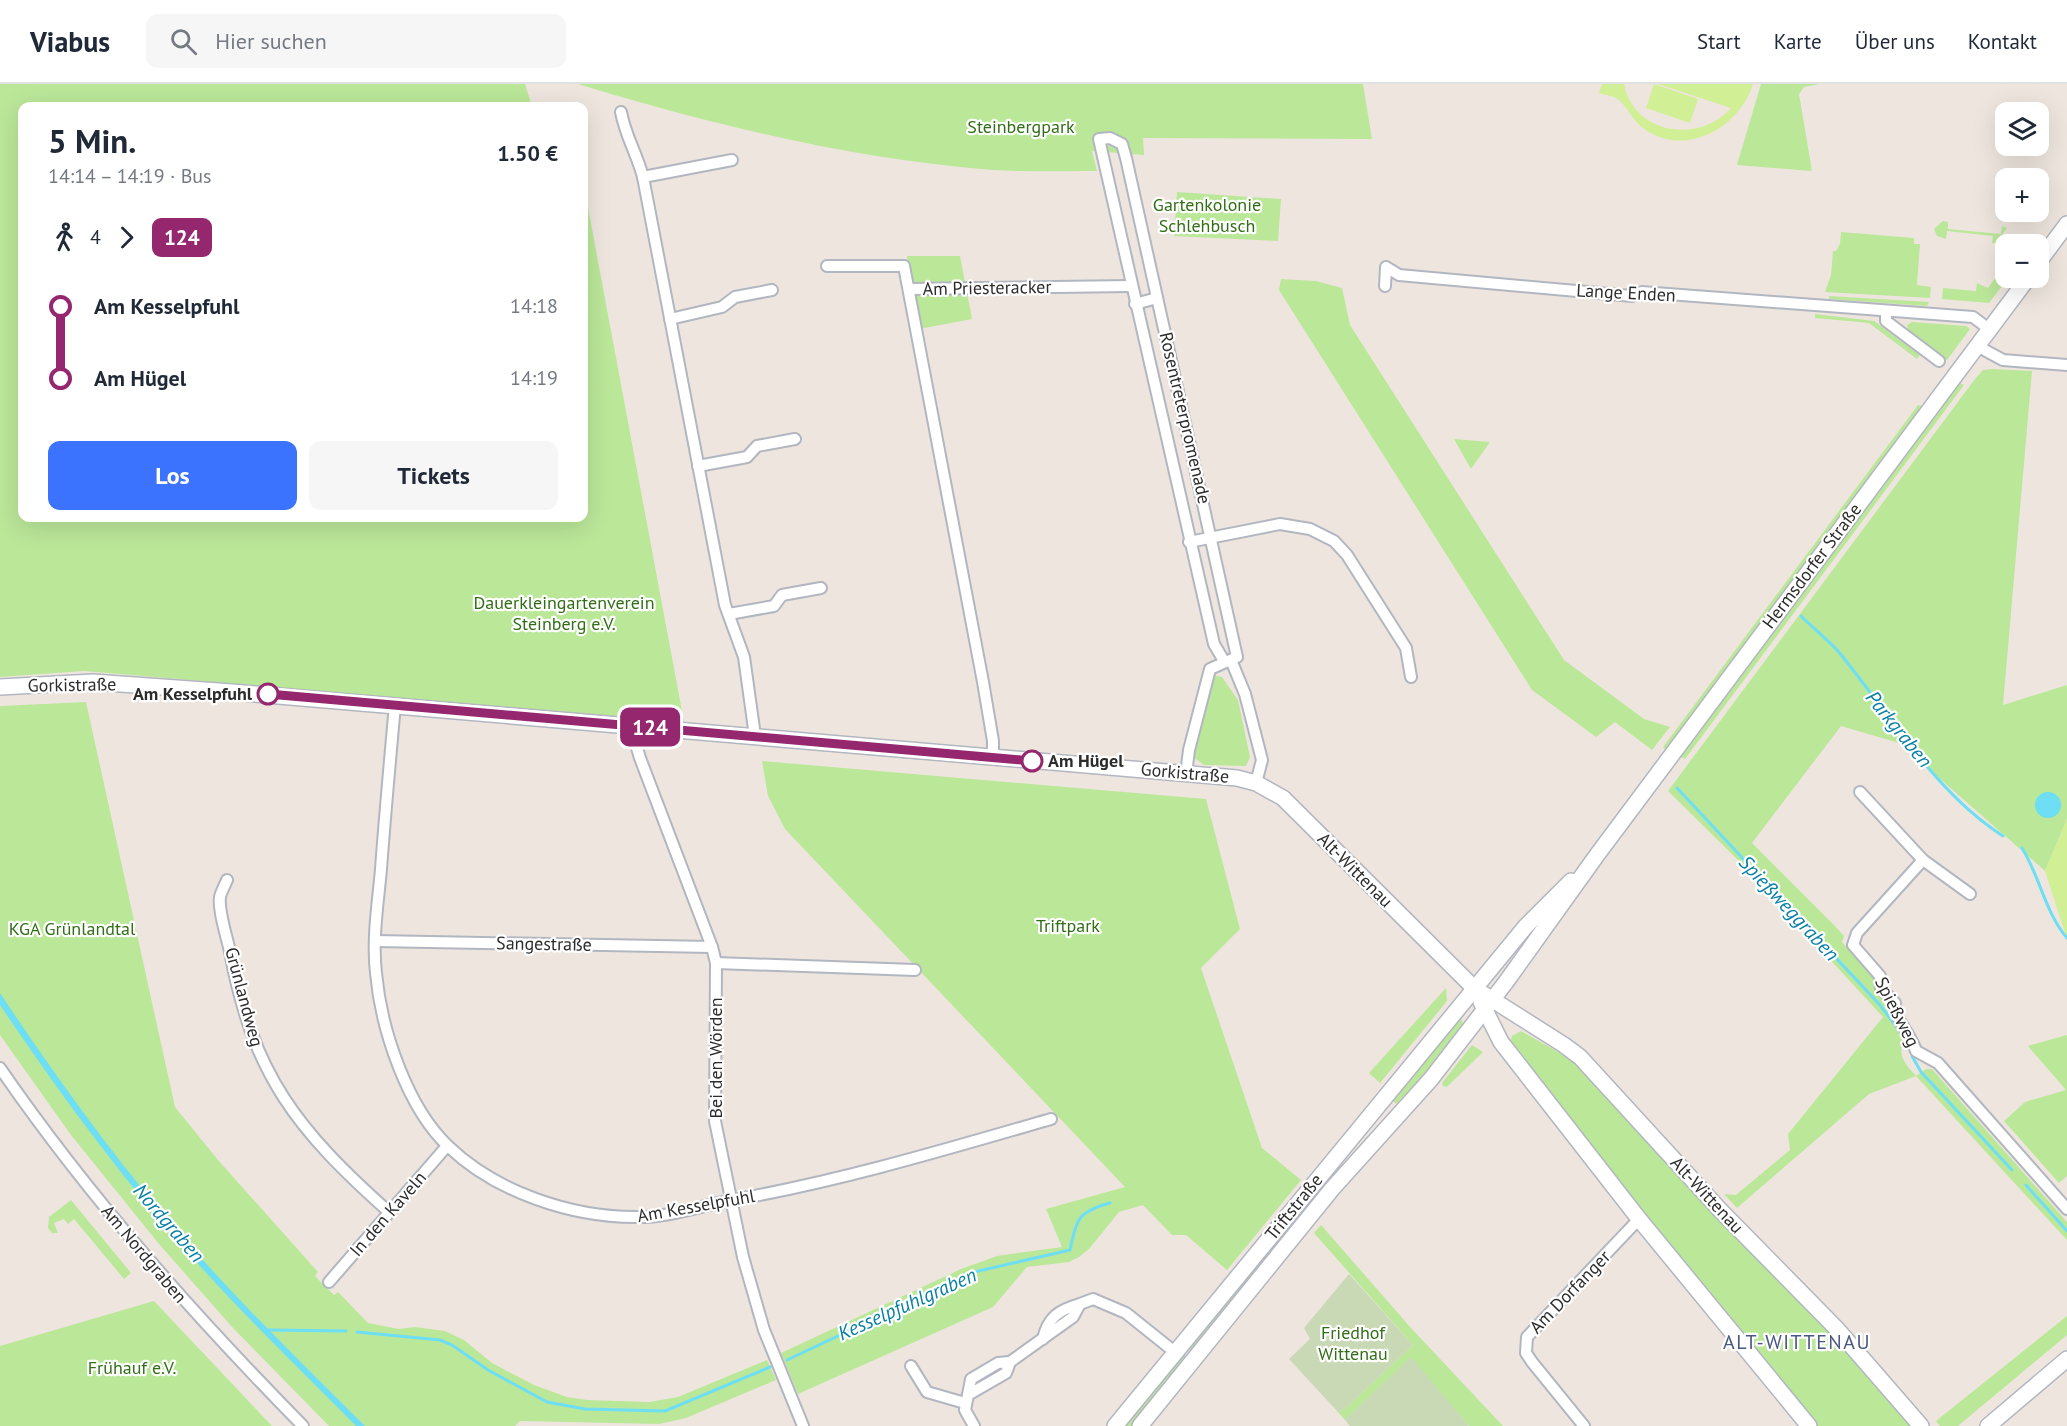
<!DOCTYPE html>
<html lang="de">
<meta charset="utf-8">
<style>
:root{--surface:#fff;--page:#f6f6f7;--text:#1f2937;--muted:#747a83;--line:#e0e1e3;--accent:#3b73ff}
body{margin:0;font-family:"PT Sans",sans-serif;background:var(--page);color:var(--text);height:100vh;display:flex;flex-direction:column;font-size:22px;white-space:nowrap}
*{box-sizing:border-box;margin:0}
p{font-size:20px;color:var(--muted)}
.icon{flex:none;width:33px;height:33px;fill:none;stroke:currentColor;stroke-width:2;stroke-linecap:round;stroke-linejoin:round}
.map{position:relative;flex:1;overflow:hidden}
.details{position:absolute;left:18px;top:18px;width:570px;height:420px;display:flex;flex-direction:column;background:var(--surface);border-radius:12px;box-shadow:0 6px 24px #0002}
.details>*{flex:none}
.badge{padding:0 12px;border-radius:9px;font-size:21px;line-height:39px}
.fabs{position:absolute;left:1995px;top:18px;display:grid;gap:12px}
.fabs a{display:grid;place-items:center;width:54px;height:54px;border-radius:12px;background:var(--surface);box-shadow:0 6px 24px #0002;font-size:30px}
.map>.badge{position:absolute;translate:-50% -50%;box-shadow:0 0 0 3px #fff}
.legs{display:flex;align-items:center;gap:9px;height:66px;padding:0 30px;font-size:20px}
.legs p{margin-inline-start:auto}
.overview{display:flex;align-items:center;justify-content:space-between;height:102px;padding:0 30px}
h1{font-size:33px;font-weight:700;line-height:45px}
.action{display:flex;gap:12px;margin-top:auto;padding:12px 30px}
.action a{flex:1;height:69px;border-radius:12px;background:var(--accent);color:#fff;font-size:24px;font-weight:700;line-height:69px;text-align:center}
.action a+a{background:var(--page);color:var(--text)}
ul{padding:0 30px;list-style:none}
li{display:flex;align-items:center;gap:21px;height:72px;font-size:22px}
li i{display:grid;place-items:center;width:9px;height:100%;margin:0 8px;background:currentColor}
li i::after{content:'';width:15px;height:15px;margin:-8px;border:4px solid;border-radius:50%;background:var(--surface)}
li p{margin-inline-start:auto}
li:first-child i{background:linear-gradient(#0000 50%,currentColor 0)}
li:last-child i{background:linear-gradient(currentColor 50%,#0000 0)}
header{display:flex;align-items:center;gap:36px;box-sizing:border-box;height:84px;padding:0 30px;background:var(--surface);border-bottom:2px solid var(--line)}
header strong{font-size:28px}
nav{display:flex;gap:33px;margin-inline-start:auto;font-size:21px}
.search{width:420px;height:54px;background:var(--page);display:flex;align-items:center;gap:15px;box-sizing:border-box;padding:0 21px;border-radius:12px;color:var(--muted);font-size:22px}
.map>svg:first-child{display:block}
</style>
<header>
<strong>Viabus</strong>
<div class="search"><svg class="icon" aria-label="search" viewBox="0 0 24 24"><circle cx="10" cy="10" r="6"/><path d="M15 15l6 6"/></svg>Hier suchen</div>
<nav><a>Start</a><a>Karte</a><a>Über uns</a><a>Kontakt</a></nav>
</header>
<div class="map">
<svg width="2067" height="1342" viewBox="0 0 2067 1342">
<rect width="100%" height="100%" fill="#eee6de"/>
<!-- green -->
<g fill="#bbe799">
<path d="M 0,0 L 525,0 L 532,22 L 22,22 L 22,434 L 584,434 L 584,102 L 684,638 L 84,587 L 0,593 Z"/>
<path d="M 578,0 L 1363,0 L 1372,55 L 1143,54 L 1144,71 L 1092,67 L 1097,87 C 1063,87 1027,88 992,86 C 851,75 713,41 578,0 Z"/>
<path d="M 1761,0 L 1819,0 L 1804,3 L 1799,10 L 1812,87 L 1737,81 Z"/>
<path d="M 1177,108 L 1281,115 L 1278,157 L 1174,152 Z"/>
<path d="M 1943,137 L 1948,138 L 1948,145 L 2001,150 L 2002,142 L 2007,144 L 1996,159 L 1992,159 L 1993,152 L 1947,147 L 1946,155 L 1937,152 L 1934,145 Z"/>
<path d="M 1841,148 L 1914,154 L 1914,160 L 1920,160 L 1917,201 L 1931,203 L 1930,214 L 1825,208 L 1831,191 L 1833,167 L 1836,167 L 1840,160 Z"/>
<path d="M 907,172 L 960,172 L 972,235 L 919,245 Z"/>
<path d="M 2005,180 L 2006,194 L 2008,194 L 1989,219 L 1942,215 L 1943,204 L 1976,207 L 1977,199 L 1988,204 Z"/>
<path d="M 1281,195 L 1316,197 L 1342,204 L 1350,241 L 1564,576 L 1644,635 L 1670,643 L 1652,666 L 1615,638 L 1596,653 L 1532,606 L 1279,206 Z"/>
<path d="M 1829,212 L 1929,218 L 1927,222 L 1829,215 Z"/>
<path d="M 1815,230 L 1874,237 L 1920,271 L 1917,275 L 1869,239 L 1815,234 Z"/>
<path d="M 1912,238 L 1966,242 L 1970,245 L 1947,276 L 1909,248 L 1907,241 Z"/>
<path d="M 1992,285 L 2032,287 L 2003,621 L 2067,601 L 2067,735 L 2045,787 L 1899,659 L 1841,642 L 1752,759 L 1834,841 L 1844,852 L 1842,858 L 1875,893 L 1890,921 L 1890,931 L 1904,954 C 1897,972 1904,978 1916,992 L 1926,985 L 1932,985 L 2067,1138 L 2067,1156 L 1916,992 L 1869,1010 L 1737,1124 L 1724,1110 L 1736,1111 L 1790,1066 L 1788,1050 L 1883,933 L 1742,780 L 1668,707 L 1975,295 L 1983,286 Z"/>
<path d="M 1960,299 L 1964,301 L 1685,675 L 1681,673 Z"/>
<path d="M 1918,321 L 1922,322 L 1666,666 L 1663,663 Z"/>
<path d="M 1454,355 L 1490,358 L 1471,385 Z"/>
<path d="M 1213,591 L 1222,593 L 1238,616 L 1250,673 L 1246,682 L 1204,681 L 1192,672 Z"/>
<path d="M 86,618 L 175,1023 L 218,1076 L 318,1188 L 315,1192 L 334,1211 L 338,1208 L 368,1239 L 399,1245 L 415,1243 L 445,1247 L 464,1256 L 492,1279 L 534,1301 L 567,1313 L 587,1316 L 650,1318 L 678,1313 L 767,1276 L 776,1296 L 686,1334 L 659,1340 L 520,1337 L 515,1342 L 329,1342 L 233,1244 L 159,1160 L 71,1051 L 0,951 L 0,622 Z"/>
<path d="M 762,677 L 1206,715 L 1240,845 L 1201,884 L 1262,1064 L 1301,1096 L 1227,1186 L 1186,1151 L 1172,1151 L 1143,1121 L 1119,1128 L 1089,1165 L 1079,1173 L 1069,1178 L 1027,1183 L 993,1223 L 798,1310 L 781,1269 L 961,1185 L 997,1172 L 1062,1163 L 1046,1125 L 1125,1103 L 785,745 L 768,712 Z"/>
<path d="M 1446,904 L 1447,917 L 1380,999 L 1369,989 Z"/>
<path d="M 1459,931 L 1463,939 L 1427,987 L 1396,1020 L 1391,1015 Z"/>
<path d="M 1521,947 L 1574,977 L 1841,1258 L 1914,1342 L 1816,1342 L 1765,1282 L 1540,999 L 1510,959 L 1512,952 Z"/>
<path d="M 2067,951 L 2067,1092 L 2059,1099 L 2004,1037 L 2025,1018 L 2066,1006 L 2028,962 Z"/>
<path d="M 1472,961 L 1483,968 L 1447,1003 L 1443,1002 L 1442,999 Z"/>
<path d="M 71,1116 L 131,1189 L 124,1195 L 74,1135 L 68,1140 L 64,1135 L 54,1139 L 58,1149 L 52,1149 L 48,1144 L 49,1133 Z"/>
<path d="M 1291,1137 L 1297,1138 L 1193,1268 L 1187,1263 Z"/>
<path d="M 1321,1141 L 1411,1244 L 1503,1342 L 1469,1342 L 1411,1274 L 1345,1336 L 1338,1328 L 1348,1322 L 1413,1261 L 1314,1149 Z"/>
<path d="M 154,1217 L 272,1342 L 0,1342 L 0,1262 Z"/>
<path d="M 2067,1232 L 2067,1251 L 1958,1342 L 1940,1342 L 1936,1337 Z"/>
<path d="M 1183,1269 L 1188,1274 L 1133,1342 L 1122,1342 Z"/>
</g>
<!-- cemetery -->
<g fill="#cad9b5">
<path d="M 1349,1190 L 1413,1261 L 1348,1322 L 1338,1328 L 1289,1275 L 1310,1255 L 1304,1244 Z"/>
<path d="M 1411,1273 L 1469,1342 L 1350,1342 L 1345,1336 Z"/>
</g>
<!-- pitch -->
<g fill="#d1ef94">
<path d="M 1602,0 L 1624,0 C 1634,51 1700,60 1731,24 L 1658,0 L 1753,0 C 1740,42 1689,73 1647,47 C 1634,39 1630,27 1620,17 C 1616,12 1605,11 1599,9 Z"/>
<path d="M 1654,0 L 1698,15 L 1690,39 L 1646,24 Z"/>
<path d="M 2067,735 L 2067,855 L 2045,787 Z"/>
</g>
<!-- water -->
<g fill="#6ddef4">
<circle cx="2048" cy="721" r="13"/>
<path d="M 0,909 C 60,999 123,1086 194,1166 C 248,1227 307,1284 365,1342 L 356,1342 C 301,1286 243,1231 191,1172 C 121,1093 59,1009 0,921 Z"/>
</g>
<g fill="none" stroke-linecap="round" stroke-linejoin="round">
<!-- stream -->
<g stroke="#6ddef4" stroke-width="3">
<path d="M 1801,532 C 1813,544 1827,555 1838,567 C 1890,630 1933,707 2003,752"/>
<path d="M 1677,704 L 1880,921 L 1899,946"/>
<path d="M 2022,764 C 2040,793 2045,828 2067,854"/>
<path d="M 1912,972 L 1921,988 L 2012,1086"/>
<path d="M 2026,1101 L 2067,1147"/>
<path d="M 268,1246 L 346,1247"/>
<path d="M 357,1248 L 440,1256 L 452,1261 L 488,1286 L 547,1318 L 585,1325 L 665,1327 L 770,1283"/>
<path d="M 787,1276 L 974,1188 L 1070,1166 C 1077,1135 1077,1128 1110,1119"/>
</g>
<!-- minor casing -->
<g stroke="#b2b6c0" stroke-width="14">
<g id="minor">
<path d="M 621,28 C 625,51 637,70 643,93 L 725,521 L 744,573 L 755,652"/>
<path d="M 643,93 L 732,76"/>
<path d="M 827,182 L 904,182 L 983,598 L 993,657 L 993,672"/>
<path d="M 1385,202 L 1386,183 L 1399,191 L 1632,212 L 1642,208 L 1973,233 L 1989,245"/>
<path d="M 909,205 L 1131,202"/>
<path d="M 1135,220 L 1157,214"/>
<path d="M 1886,227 L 1886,237 L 1939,277"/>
<path d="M 670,235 L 722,223 L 735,213 L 772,206"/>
<path d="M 1977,262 L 2003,276 L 2067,281"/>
<path d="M 698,382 L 747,373 L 757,362 L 795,355"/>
<path d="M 1189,458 L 1280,440 L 1310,445 L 1334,457 L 1347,471 L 1406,564 L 1411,593"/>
<path d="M 729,530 L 774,522 L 782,511 L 821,504"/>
<path d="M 1231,576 L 1245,610 L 1262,676 L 1256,699"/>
<path d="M 395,621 C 390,676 385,730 381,785 C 378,819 372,855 376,889 C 381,945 407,1024 449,1063 C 496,1108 571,1133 635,1133 C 666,1134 697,1123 727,1117 C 837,1098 944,1066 1051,1035"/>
<path d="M 639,642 L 637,664 L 640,674 L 712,863 L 716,879 L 715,1037 L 743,1173 L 764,1246 L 803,1342"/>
<path d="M 1186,690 L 1189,666 L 1210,585 L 1237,573 L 1126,74 L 1122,60 L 1110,54 L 1099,55 L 1214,560 L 1224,577"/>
<path d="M 1860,708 L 1923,776 L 1970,810"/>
<path d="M 1923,776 L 1857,849 L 1853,861 L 1880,892 L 1881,904 L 1895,919 C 1895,937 1911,950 1916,967 L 1938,979 L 2067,1125"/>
<path d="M 227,796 C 225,801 221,808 220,813 C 218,827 227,853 230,868 C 253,991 297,1046 389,1128"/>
<path d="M 375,857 L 712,863"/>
<path d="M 716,879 L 915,886"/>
<path d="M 0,984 C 89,1113 193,1230 303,1342"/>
<path d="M 329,1198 L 447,1062"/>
<path d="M 1043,1255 C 1048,1233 1059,1226 1080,1220"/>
<path d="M 911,1282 L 927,1308 L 965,1319"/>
<path d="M 968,1311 L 971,1295 L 998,1279 L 1010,1278"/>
<path d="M 974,1342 L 965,1326 L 968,1311 L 1006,1289 L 1010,1278 L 1073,1233 L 1080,1220 L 1093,1215 L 1126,1229 L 1176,1269"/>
<path d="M 1584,1342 L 1532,1278 L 1526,1269 L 1527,1253 L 1639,1135"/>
</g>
</g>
<!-- secondary casing -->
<g stroke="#b2b6c0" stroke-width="18">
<g id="secondary">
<path d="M 2038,179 L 2067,140"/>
<path d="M 0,603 L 93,598 L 232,608 L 1237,694 L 1256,699 L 1283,714 L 1474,904 L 1564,961 L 1580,973 L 1721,1127 L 1836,1244 L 1921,1342"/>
<path d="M 1481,918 L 1501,958 L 1639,1135 L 1809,1342"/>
<path d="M 1115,1342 L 1526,842 L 1571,797"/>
<path d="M 1140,1342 L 1332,1105 L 1431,995 L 1506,898 L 1597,771 L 2028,194"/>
<path d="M 1988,1342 L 2067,1275"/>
</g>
</g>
<!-- minor -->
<use href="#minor" stroke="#fff" stroke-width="10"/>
<!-- secondary -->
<use href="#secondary" stroke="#fff" stroke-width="15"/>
</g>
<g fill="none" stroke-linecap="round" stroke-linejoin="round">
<!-- line-1 casing -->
<g stroke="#fff" stroke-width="14">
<path id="line-1" d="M 268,610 L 1032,677"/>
</g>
<!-- line-1 -->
<use href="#line-1" stroke="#95276e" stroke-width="9"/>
</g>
<!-- markers -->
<g fill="#fff" stroke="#95276e" stroke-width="3">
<circle cx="268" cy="610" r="10"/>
<circle cx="1032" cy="677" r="10"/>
</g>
<g text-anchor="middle" stroke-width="4.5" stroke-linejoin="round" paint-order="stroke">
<!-- park labels -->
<g font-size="18" fill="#326e17" stroke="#fff">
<text x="1021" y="49">Steinbergpark</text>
<text x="1207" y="127">Gartenkolonie<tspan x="1207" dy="21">Schlehbusch</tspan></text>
<text x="564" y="525">Dauerkleingartenverein<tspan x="564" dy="21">Steinberg e.V.</tspan></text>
<text x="1068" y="848">Triftpark</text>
<text x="72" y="851">KGA Grünlandtal</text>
<text x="1353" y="1255">Friedhof<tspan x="1353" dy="21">Wittenau</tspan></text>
<text x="132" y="1290">Frühauf e.V.</text>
</g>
<!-- street labels -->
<g font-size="18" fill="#2c2c2c" stroke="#fff">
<text transform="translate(987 204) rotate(-1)" y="6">Am Priesteracker</text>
<text transform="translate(1626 209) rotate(3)" y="6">Lange Enden</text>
<text transform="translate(1185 334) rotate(77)" y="6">Rosentreterpromenade</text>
<text transform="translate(1812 482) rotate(-53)" y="6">Hermsdorfer Straße</text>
<text transform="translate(72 601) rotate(-1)" y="6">Gorkistraße</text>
<text transform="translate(1185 689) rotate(5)" y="6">Gorkistraße</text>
<text transform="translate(1355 786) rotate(45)" y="6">Alt-Wittenau</text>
<text transform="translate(544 860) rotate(1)" y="6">Sangestraße</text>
<text transform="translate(244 913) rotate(75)" y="6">Grünlandweg</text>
<text transform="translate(1897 928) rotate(63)" y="6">Spießweg</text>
<text transform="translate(716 974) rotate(-90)" y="6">Bei den Wörden</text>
<text transform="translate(1707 1111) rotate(47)" y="6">Alt-Wittenau</text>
<text transform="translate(696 1122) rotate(-10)" y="6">Am Kesselpfuhl</text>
<text transform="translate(1294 1123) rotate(-51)" y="6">Triftstraße</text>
<text transform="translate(388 1130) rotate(-49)" y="6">In den Kaveln</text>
<text transform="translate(144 1170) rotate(50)" y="6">Am Nordgraben</text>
<text transform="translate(1570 1208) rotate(-46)" y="6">Am Dorfanger</text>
</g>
<!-- stop labels -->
<g font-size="18" font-weight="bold" fill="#2c2c2c" stroke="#fff" text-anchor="end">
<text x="252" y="616">Am Kesselpfuhl</text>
<text x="1048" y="683" text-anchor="start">Am Hügel</text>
</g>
<!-- water labels -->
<g font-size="20" font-style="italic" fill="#077fa5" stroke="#fff">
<text transform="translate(1899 645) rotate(51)" y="7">Parkgraben</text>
<text transform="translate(1789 824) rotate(47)" y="7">Spießweggraben</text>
<text transform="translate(169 1139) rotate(49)" y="7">Nordgraben</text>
<text transform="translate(907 1220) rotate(-24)" y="7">Kesselpfuhlgraben</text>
</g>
<!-- neighbourhood labels -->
<g font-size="20" letter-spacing="1.5" fill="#4a5980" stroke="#fff">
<text x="1797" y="1265">ALT-WITTENAU</text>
</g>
</g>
</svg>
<div class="fabs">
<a><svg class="icon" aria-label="layers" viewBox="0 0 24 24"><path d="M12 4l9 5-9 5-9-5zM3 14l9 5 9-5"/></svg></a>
<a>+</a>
<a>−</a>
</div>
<b class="badge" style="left:650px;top:643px;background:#95276e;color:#fff">124</b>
<section class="details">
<div class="overview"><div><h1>5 Min.</h1><p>14:14 – 14:19 · Bus</p></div><b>1.50 €</b></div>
<div class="legs"><svg class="icon" aria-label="walk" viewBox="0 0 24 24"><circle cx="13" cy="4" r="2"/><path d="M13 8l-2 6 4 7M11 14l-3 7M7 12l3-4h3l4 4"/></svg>4<svg class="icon" aria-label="forward" viewBox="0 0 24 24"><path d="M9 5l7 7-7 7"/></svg><b class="badge" style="background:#95276e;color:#fff">124</b></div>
<ul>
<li><i style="color:#95276e"></i><b>Am Kesselpfuhl</b><p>14:18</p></li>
<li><i style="color:#95276e"></i><b>Am Hügel</b><p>14:19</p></li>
</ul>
<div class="action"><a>Los</a><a>Tickets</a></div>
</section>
</div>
